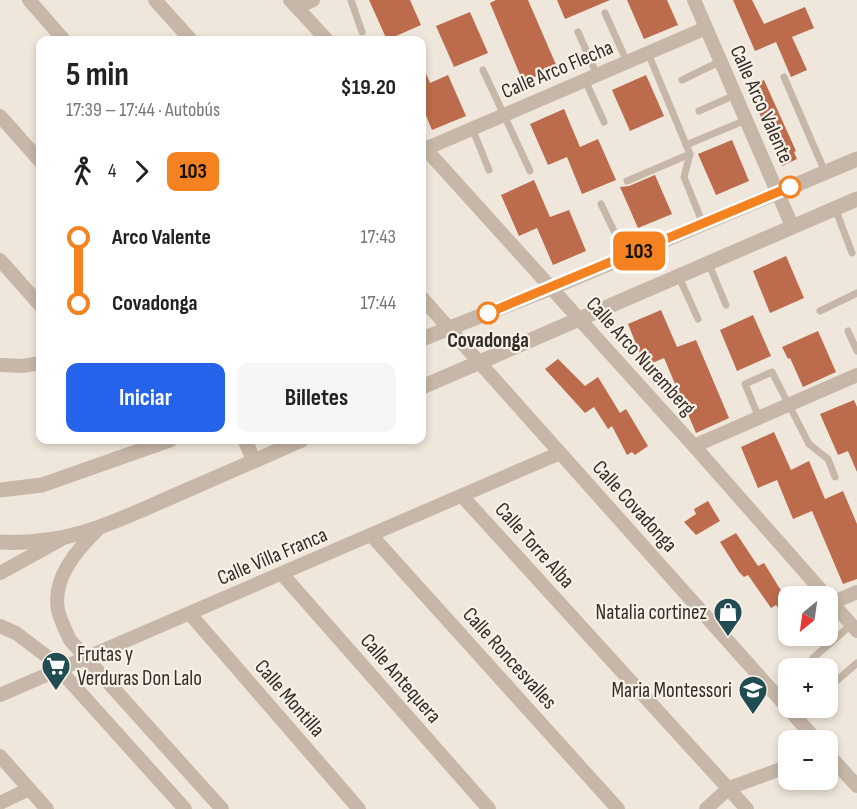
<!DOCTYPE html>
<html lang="es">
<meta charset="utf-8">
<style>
:root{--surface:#fff;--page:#f6f6f6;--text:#222;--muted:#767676;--accent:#2563eb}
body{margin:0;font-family:"Sofia Sans Condensed",sans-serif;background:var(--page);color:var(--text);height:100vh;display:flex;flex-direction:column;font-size:22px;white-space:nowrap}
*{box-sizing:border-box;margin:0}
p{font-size:20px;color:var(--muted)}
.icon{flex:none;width:33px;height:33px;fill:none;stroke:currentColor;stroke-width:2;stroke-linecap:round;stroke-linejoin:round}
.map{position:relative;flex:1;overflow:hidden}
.side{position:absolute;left:36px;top:36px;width:390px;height:408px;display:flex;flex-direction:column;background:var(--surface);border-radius:12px;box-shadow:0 3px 9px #0003}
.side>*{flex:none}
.badge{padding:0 12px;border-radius:9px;font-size:21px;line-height:39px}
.needle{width:39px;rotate:209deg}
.buttons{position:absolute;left:778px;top:586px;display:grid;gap:12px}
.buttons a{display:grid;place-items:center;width:60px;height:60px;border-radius:12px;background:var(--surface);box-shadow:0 3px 9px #0003;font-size:30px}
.map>.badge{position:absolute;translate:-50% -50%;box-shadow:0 0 0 3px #fff}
.legs{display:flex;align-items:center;gap:9px;height:66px;padding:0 30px;font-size:20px}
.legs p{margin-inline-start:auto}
.summary{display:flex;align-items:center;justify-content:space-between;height:102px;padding:0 30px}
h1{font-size:33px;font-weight:700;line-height:45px}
.button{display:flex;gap:12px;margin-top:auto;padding:12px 30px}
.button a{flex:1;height:69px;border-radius:12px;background:var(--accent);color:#fff;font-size:24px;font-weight:700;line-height:69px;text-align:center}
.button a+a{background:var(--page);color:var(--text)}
ul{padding:0 30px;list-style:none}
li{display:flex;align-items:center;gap:21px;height:66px;font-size:22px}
li i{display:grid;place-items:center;width:9px;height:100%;margin:0 8px;background:currentColor}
li i::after{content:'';width:15px;height:15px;margin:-8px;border:4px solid;border-radius:50%;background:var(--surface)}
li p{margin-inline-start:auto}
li:first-child i{background:linear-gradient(#0000 50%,currentColor 0)}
li:last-child i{background:linear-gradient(currentColor 50%,#0000 0)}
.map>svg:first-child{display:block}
</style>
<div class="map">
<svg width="857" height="809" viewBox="0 0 857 809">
<rect width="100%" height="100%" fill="#efe7db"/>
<!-- building -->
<g fill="#bc6c4c">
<path d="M 369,0 L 410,0 L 421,25 L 387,40 Z"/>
<path d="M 496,0 L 528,0 L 557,67 L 523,82 L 490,3 Z"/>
<path d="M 557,0 L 610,0 L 565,19 Z"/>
<path d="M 627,0 L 667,0 L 678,25 L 644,39 Z"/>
<path d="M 733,0 L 752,0 L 764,24 L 805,7 L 814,28 L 792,37 L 807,70 L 791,77 L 776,42 L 755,51 Z"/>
<path d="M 470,12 L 488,53 L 454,67 L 436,26 Z"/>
<path d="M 422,64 L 430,83 L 448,75 L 466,116 L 432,130 L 422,106 Z"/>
<path d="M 646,75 L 664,116 L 630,131 L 612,90 Z"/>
<path d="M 764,80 L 796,151 L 794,152 L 797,159 L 782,166 L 748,87 Z"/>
<path d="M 564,109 L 580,147 L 598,139 L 616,180 L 582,194 L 567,157 L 548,165 L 530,124 Z"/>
<path d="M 732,140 L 749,181 L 716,195 L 698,154 Z"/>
<path d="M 655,175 L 672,214 L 638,228 L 620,187 L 629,186 Z"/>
<path d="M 534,180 L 550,217 L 569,210 L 586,251 L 553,265 L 537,228 L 519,236 L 501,195 Z"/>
<path d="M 786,256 L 804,298 L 770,313 L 753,271 Z"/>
<path d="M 661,310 L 677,347 L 696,340 L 729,418 L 696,433 L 664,358 L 645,366 L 628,324 Z"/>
<path d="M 753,315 L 771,356 L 737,371 L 720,330 Z"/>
<path d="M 818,331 L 836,372 L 803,387 L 790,358 L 788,359 L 782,347 Z"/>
<path d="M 558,359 L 585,386 L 598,377 L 620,413 L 626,409 L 648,446 L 635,455 L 632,452 L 627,455 L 612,426 L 608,429 L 594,407 L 585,413 L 545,369 Z"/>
<path d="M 854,400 L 857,407 L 857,472 L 848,451 L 838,455 L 820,414 Z"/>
<path d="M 774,432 L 791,470 L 809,461 L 825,499 L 843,491 L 857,524 L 857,579 L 843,584 L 812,511 L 793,519 L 777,480 L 758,488 L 741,447 Z"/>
<path d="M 708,501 L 720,521 L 696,535 L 684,522 L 696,514 L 694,509 Z"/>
<path d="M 736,533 L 758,566 L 764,563 L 785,597 L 789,595 L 789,624 L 776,605 L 771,608 L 748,575 L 744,577 L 739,572 L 720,542 Z"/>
</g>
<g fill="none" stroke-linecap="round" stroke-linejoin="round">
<!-- service -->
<g stroke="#c6b7a8" stroke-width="7">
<path d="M 351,0 L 362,32"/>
<path d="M 605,13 L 627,62"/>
<path d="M 578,32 L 597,75"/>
<path d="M 648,53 L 690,154 L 684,177 L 703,224"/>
<path d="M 483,70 L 530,171"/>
<path d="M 784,77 L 825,172"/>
<path d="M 585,80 L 604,122"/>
<path d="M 682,80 L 721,61"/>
<path d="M 699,111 L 735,95"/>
<path d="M 472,128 L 489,170"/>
<path d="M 686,145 L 746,120"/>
<path d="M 627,181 L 690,154"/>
<path d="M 601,204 L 626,256"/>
<path d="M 835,208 L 852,253"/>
<path d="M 708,262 L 726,305"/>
<path d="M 679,277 L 698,319"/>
<path d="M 820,311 L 857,293"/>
<path d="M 848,331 L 857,351"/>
<path d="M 759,418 L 745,384 L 772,372 L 809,444 L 828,459 L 835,477"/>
<path d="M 813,658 L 851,625"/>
<path d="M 834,683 L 857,663"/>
</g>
<!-- minor -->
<g stroke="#c6b7a8" stroke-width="14">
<path d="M 29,0 L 64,40"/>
<path d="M 155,0 L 191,40"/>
<path d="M 290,0 L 327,40"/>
<path d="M 694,0 L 792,226"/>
<path d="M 297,7 L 313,0"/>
<path d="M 0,116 L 40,161"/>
<path d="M 422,145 L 694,446 L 827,597"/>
<path d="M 425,149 L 706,28"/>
<path d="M 0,260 L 40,305"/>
<path d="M 422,298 L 817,741"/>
<path d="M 0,365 L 22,366 L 40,363"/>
<path d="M 694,446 L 857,375"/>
<path d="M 462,496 L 747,809"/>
<path d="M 98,529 C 77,550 52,578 58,610 C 60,620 66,631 70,640 L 222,809"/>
<path d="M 371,535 L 618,809"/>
<path d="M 0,573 L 60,540"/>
<path d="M 282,574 L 489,809"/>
<path d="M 828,598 L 857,631"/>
<path d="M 832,603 L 857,592"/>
<path d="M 190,614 L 359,809"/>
<path d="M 0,626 L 16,633 L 49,658 L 185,809"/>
<path d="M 0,695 L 560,453"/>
<path d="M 828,754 L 857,786"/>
<path d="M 0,756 L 47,809"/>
<path d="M 0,803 L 29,789"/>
<path d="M 706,809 L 729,788 L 789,766"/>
</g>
<!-- tertiary -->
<g stroke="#c6b7a8" stroke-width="15">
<path d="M 422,339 L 551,288 L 857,159"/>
<path d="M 422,387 L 857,199"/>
<path d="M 245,440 L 254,461"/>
<path d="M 0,490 L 42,485 L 170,440"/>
<path d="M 0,542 C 69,546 114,522 176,495 C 218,477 260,458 302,440"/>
</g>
</g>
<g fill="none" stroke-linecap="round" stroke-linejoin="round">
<!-- line-1 casing -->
<g stroke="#fff" stroke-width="14">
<path id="line-1" d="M 488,313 L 790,187"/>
</g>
<!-- line-1 -->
<use href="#line-1" stroke="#f58220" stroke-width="9"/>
</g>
<!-- icons -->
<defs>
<g id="shop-pin" transform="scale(1.5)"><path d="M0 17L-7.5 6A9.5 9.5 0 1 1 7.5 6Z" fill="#204c52" stroke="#f8f1e7"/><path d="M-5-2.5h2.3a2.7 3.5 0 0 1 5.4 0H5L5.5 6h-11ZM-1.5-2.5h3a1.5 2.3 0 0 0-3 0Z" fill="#fff"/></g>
<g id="supermarket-pin" transform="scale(1.5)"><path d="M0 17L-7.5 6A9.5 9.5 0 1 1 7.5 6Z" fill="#204c52" stroke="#f8f1e7"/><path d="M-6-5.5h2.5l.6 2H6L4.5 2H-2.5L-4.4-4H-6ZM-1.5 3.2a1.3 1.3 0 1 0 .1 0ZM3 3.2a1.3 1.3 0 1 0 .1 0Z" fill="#fff"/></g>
<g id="school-pin" transform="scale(1.5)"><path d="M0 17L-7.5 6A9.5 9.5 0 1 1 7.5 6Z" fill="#204c52" stroke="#f8f1e7"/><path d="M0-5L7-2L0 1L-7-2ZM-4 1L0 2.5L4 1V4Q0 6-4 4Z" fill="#fff"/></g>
</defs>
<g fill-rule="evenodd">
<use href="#shop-pin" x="728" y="612"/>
<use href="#supermarket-pin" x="56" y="666"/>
<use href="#school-pin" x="753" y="690"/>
</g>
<!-- markers -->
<g fill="#fff" stroke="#f58220" stroke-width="3">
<circle cx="790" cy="187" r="10"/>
<circle cx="488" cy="313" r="10"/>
</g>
<g text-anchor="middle" stroke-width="4.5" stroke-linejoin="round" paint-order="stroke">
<!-- street labels -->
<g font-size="21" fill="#342c27" stroke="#f8f1e7">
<text transform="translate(557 69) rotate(-23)" y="7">Calle Arco Flecha</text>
<text transform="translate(762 104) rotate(66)" y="7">Calle Arco Valente</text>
<text transform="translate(641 356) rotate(48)" y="7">Calle Arco Nuremberg</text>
<text transform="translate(635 506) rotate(48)" y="7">Calle Covadonga</text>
<text transform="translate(535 545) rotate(48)" y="7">Calle Torre Alba</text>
<text transform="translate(272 556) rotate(-23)" y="7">Calle Villa Franca</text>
<text transform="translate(510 658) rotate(48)" y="7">Calle Roncesvalles</text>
<text transform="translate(401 678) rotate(49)" y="7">Calle Antequera</text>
<text transform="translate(290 698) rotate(49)" y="7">Calle Montilla</text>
</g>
<!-- stop labels -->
<g font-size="21" font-weight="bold" fill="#342c27" stroke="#f8f1e7">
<text x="488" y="347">Covadonga</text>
</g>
<!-- poi labels -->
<g font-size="21" fill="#342c27" stroke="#f8f1e7" text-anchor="end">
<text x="707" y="619">Natalia cortinez</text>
<text x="77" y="661" text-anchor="start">Frutas y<tspan x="77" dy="24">Verduras Don Lalo</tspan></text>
<text x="732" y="697">Maria Montessori</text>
</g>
</g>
</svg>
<div class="buttons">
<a><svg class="needle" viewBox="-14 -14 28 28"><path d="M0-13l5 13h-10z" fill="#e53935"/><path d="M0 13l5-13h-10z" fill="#767676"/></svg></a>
<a>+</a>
<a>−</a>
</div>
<b class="badge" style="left:639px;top:251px;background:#f58220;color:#111">103</b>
<section class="side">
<div class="summary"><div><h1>5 min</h1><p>17:39 – 17:44 · Autobús</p></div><b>$19.20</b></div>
<div class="legs"><svg class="icon" aria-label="walk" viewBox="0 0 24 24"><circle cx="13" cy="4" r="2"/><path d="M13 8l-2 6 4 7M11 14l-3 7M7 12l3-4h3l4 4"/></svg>4<svg class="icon" aria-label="forward" viewBox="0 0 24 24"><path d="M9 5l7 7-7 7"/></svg><b class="badge" style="background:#f58220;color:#111">103</b></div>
<ul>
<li><i style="color:#f58220"></i><b>Arco Valente</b><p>17:43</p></li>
<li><i style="color:#f58220"></i><b>Covadonga</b><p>17:44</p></li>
</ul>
<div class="button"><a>Iniciar</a><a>Billetes</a></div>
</section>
</div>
